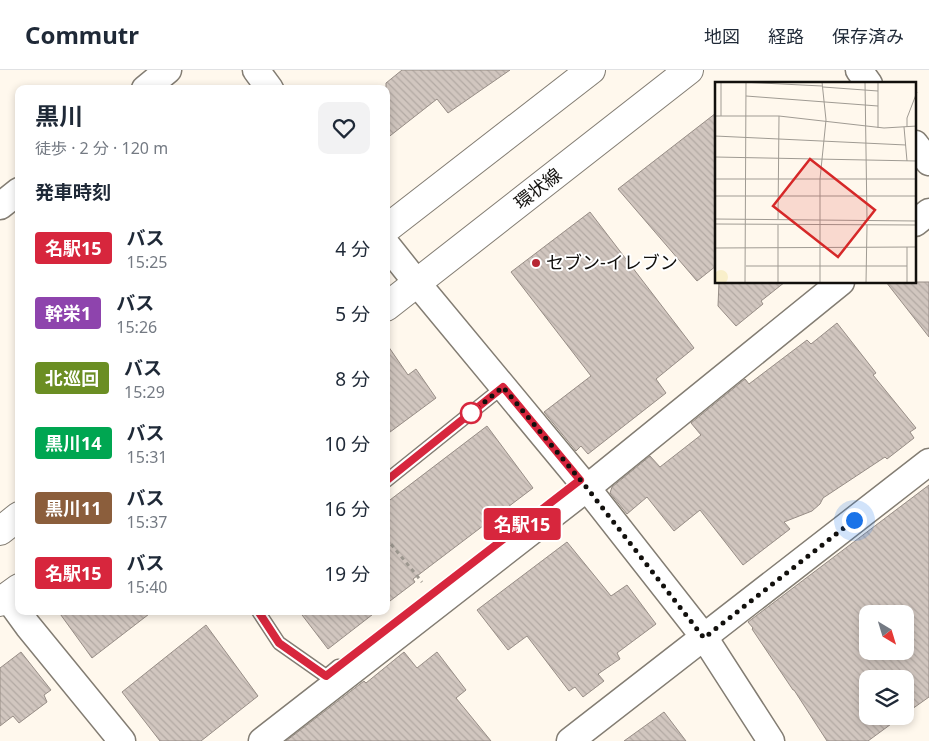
<!DOCTYPE html>
<html lang="ja">
<meta charset="utf-8">
<style>
:root{--surface:#fff;--page:#f2f2f3;--text:#1f2937;--muted:#747a83;--line:#e0e1e3}
body{margin:0;font-family:"Noto Sans","Noto Sans JP",sans-serif;background:var(--page);color:var(--text);height:100vh;display:flex;flex-direction:column;font-size:19px;white-space:nowrap}
*{box-sizing:border-box;margin:0}
p{font-size:16px;color:var(--muted)}
.icon{flex:none;width:28px;height:28px;fill:none;stroke:currentColor;stroke-width:2;stroke-linecap:round;stroke-linejoin:round}
.map{position:relative;flex:1;overflow:hidden}
.panel{position:absolute;left:15px;top:15px;width:375px;height:530px;display:flex;flex-direction:column;background:var(--surface);border-radius:10px;box-shadow:0 2px 8px #0003}
.panel>*{flex:none}
.badge{padding:0 10px;border-radius:4px;font-size:18px;line-height:32px}
.needle{width:32px;rotate:142deg}
.tools{position:absolute;left:859px;top:535px;display:grid;gap:10px}
.tools a{display:grid;place-items:center;width:55px;height:55px;border-radius:10px;background:var(--surface);box-shadow:0 2px 8px #0003;font-size:25px}
.you{position:absolute;width:25px;height:25px;margin:-12px;border:4px solid #fff;border-radius:50%;background:#1a73e8;box-shadow:0 0 0 8px #1a73e833}
.map>.badge{position:absolute;translate:-50% -50%;box-shadow:0 0 0 2px #fff}
h2{padding:0 20px;font-size:19px;line-height:45px}
.round{display:grid;place-items:center;flex:none;width:52px;height:52px;border-radius:10px;background:var(--page)}
.overview{display:flex;align-items:center;justify-content:space-between;height:85px;padding:0 20px}
h1{font-size:24px;font-weight:700;line-height:38px}
ul{padding:0;list-style:none}
li{display:flex;align-items:center;gap:15px;height:65px;padding:0 20px}
li div{flex:1}
li b{display:block;font-size:19px}
li em{font-style:normal}
li .badge{min-width:55px;font-weight:700;text-align:center}
header{display:flex;align-items:center;gap:30px;box-sizing:border-box;height:70px;padding:0 25px;background:var(--surface);border-bottom:1px solid var(--line)}
header strong{font-size:24px}
nav{display:flex;gap:28px;margin-inline-start:auto;font-size:18px}
.map>svg:first-child{display:block}
</style>
<header>
<strong>Commutr</strong>
<nav><a>地図</a><a>経路</a><a>保存済み</a></nav>
</header>
<div class="map">
<svg width="929" height="671" viewBox="0 0 929 671">
<defs>
<pattern id="building-back-hatch" width="6" height="6" patternUnits="userSpaceOnUse" patternTransform="scale(1.25)"><rect width="6" height="6" fill="#d1c6bf"/><path d="M-1 5l2 2M0 0l6 6M5-1l2 2" fill="none" stroke="#b2a9a3"/></pattern>
</defs>
<rect width="100%" height="100%" fill="#fff8ed"/>
<!-- building -->
<g fill="url(#building-back-hatch)" stroke="#978d86" fill-rule="evenodd">
<path d="M 402,0 L 510,0 L 448,43 L 437,29 L 386,69 L 386,13 Z"/>
<path d="M 716,43 L 716,196 L 697,211 L 618,119 Z"/>
<path d="M 590,142 L 694,278 L 656,309 L 666,323 L 588,384 L 581,376 L 576,381 L 544,342 L 591,306 L 511,202 Z"/>
<path d="M 719,212 L 785,212 L 761,231 L 763,234 L 736,256 L 718,236 Z"/>
<path d="M 886,212 L 929,212 L 929,267 Z"/>
<path d="M 837,253 L 876,303 L 873,305 L 916,358 L 910,362 L 914,368 L 887,389 L 885,387 L 823,428 L 820,434 L 812,441 L 784,452 L 790,459 L 743,495 L 700,440 L 674,461 L 647,427 L 627,444 L 610,423 L 612,417 L 650,386 L 660,397 L 701,365 L 691,353 L 745,309 L 749,314 L 807,270 L 811,274 Z"/>
<path d="M 386,273 L 408,305 L 416,299 L 436,328 L 386,365 Z"/>
<path d="M 487,356 L 533,418 L 413,509 L 415,512 L 386,534 L 386,433 Z"/>
<path d="M 929,415 L 929,627 L 905,644 L 905,609 L 868,609 L 868,646 L 902,646 L 868,671 L 827,671 L 794,620 L 793,620 L 752,559 L 753,558 L 748,552 ZM 868,544 L 905,544 L 905,581 L 868,581 Z"/>
<path d="M 567,472 L 611,526 L 627,515 L 656,554 L 617,583 L 620,589 L 598,604 L 604,611 L 583,627 L 575,617 L 569,621 L 527,566 L 508,580 L 477,540 Z"/>
<path d="M 58,541 L 153,541 L 92,588 Z"/>
<path d="M 299,541 L 377,541 L 328,579 Z"/>
<path d="M 206,555 L 258,626 L 201,671 L 160,671 L 122,622 Z"/>
<path d="M 21,582 L 51,620 L 44,625 L 47,632 L 19,653 L 13,646 L 0,656 L 0,598 Z"/>
<path d="M 404,582 L 417,598 L 437,582 L 466,620 L 456,628 L 491,671 L 286,671 L 364,611 L 366,613 Z"/>
<path d="M 664,642 L 686,671 L 624,671 L 656,648 Z"/>
</g>
<g fill="none" stroke-linecap="round" stroke-linejoin="round">
<!-- lane casing -->
<g stroke="#837d73" stroke-width="15">
<g id="lane">
<path d="M 386,411 L 503,317"/>
<path d="M 258,541 L 279,573 L 326,606 L 338,596"/>
</g>
</g>
<!-- street casing -->
<g stroke="#837d73" stroke-width="29">
<g id="street">
<path d="M 256,0 L 270,19"/>
<path d="M 859,0 L 869,14"/>
<path d="M 145,19 L 168,0"/>
<path d="M 915,74 L 929,92"/>
<path d="M 0,136 L 19,121"/>
<path d="M 915,153 L 929,142"/>
<path d="M 386,174 L 417,213 L 587,418 L 704,567 L 771,671"/>
<path d="M 7,527 L 28,556 L 122,671"/>
<path d="M 262,671 L 587,418 L 841,212"/>
<path d="M 570,671 L 929,392"/>
</g>
</g>
<!-- primary casing -->
<g stroke="#837d73" stroke-width="30">
<g id="primary">
<path d="M 386,159 L 591,0"/>
<path d="M 386,237 L 689,0"/>
<path d="M 0,461 L 19,446"/>
<path d="M 0,532 L 19,518"/>
</g>
</g>
<!-- path -->
<path stroke="#9c978f" stroke-width="3" stroke-dasharray="4 4" stroke-linecap="butt" d="M 386,468 L 422,512"/>
<!-- lane -->
<use href="#lane" stroke="#fff" stroke-width="12"/>
<!-- street -->
<use href="#street" stroke="#fff" stroke-width="26"/>
<!-- primary -->
<use href="#primary" stroke="#fff" stroke-width="28"/>
</g>
<g fill="none" stroke-linecap="round" stroke-linejoin="round">
<!-- line casing -->
<g stroke="#fff" stroke-width="11">
<path id="line" d="M 258,541 L 279,573 L 326,606 L 580,410 L 503,317 L 386,411"/>
</g>
<!-- line -->
<use href="#line" stroke="#d7263d" stroke-width="8"/>
<!-- walk -->
<path stroke="#12100d" stroke-width="5" stroke-dasharray="0 9" d="M 471,343 L 503,317 L 587,418 L 704,568 L 854,450"/>
</g>
<!-- markers -->
<circle fill="#b72633" stroke="#fff" stroke-width="2" cx="536" cy="193" r="5"/>
<circle fill="#fff" stroke="#d7263d" stroke-width="2.5" cx="471" cy="343" r="10"/>
<g text-anchor="middle" stroke-width="4" stroke-linejoin="round" paint-order="stroke">
<!-- street labels -->
<g font-size="18" fill="#12100d" stroke="#fff">
<text transform="translate(538 119) rotate(-38)" y="6">環状線</text>
</g>
<!-- poi labels -->
<g font-size="18" fill="#12100d" stroke="#fff" text-anchor="start">
<text x="546" y="199">セブン-イレブン</text>
</g>
</g>
<!-- overview -->
<g transform="translate(715 12)">
<rect width="201" height="201" fill="#fff8ed"/>
<path d="M-1 195a7 7 0 1 1 14 0a7 7 0 1 1-14 0Z" fill="#f9efca"/>
<path fill="none" stroke="#a09b93" stroke-width="1" d="M 26,0 L 107,4M 150,0 L 152,138M 163,0 L 163,46M 108,5 L 163,9M 31,14 L 163,24M 0,34 L 64,34 L 169,46 L 202,44M 6,34 L 6,0M 189,45 L 192,79M 192,45 L 192,36 L 202,10M 0,54 L 191,63M 0,75 L 202,79M 0,97 L 202,97M 0,114 L 202,114M 0,137 L 202,139M 63,137 L 64,34M 0,142 L 202,143M 63,143 L 63,201M 192,165 L 192,201M 0,166 L 202,165M 31,184 L 192,184M 30,201 L 31,0M 105,201 L 105,97 L 111,38 L 107,0M 151,201 L 152,143"/>
<path fill="#d62828" fill-opacity="0.15" stroke="#d62828" stroke-width="2.5" d="M 95,77 L 160,128 L 123,175 L 58,124 Z"/>
<rect width="201" height="201" fill="none" stroke="#12100d" stroke-width="2.5"/>
</g>
</svg>
<div class="tools">
<a><svg class="needle" viewBox="-14 -14 28 28"><path d="M0-13l5 13h-10z" fill="#e53935"/><path d="M0 13l5-13h-10z" fill="#747a83"/></svg></a>
<a><svg class="icon" aria-label="layers" viewBox="0 0 24 24"><path d="M12 4l9 5-9 5-9-5zM3 14l9 5 9-5"/></svg></a>
</div>
<div class="you" style="left:854px;top:450px"></div>
<b class="badge" style="left:522px;top:454px;background:#d7263d;color:#fff">名駅15</b>
<section class="panel">
<div class="overview"><div><h1>黒川</h1><p>徒歩 · 2 分 · 120 m</p></div><a class="round"><svg class="icon" aria-label="heart" viewBox="0 0 24 24"><path d="M12 20l-8-8c-3-5 5-10 8-4 3-6 11-1 8 4z"/></svg></a></div>
<h2>発車時刻</h2>
<ul>
<li><span class="badge" style="background:#d7263d;color:#fff">名駅15</span><div><b>バス</b><p>15:25</p></div><em>4 分</em></li>
<li><span class="badge" style="background:#8e44ad;color:#fff">幹栄1</span><div><b>バス</b><p>15:26</p></div><em>5 分</em></li>
<li><span class="badge" style="background:#6b8e23;color:#fff">北巡回</span><div><b>バス</b><p>15:29</p></div><em>8 分</em></li>
<li><span class="badge" style="background:#00a651;color:#fff">黒川14</span><div><b>バス</b><p>15:31</p></div><em>10 分</em></li>
<li><span class="badge" style="background:#8b5e3c;color:#fff">黒川11</span><div><b>バス</b><p>15:37</p></div><em>16 分</em></li>
<li><span class="badge" style="background:#d7263d;color:#fff">名駅15</span><div><b>バス</b><p>15:40</p></div><em>19 分</em></li>
</ul>
</section>
</div>
